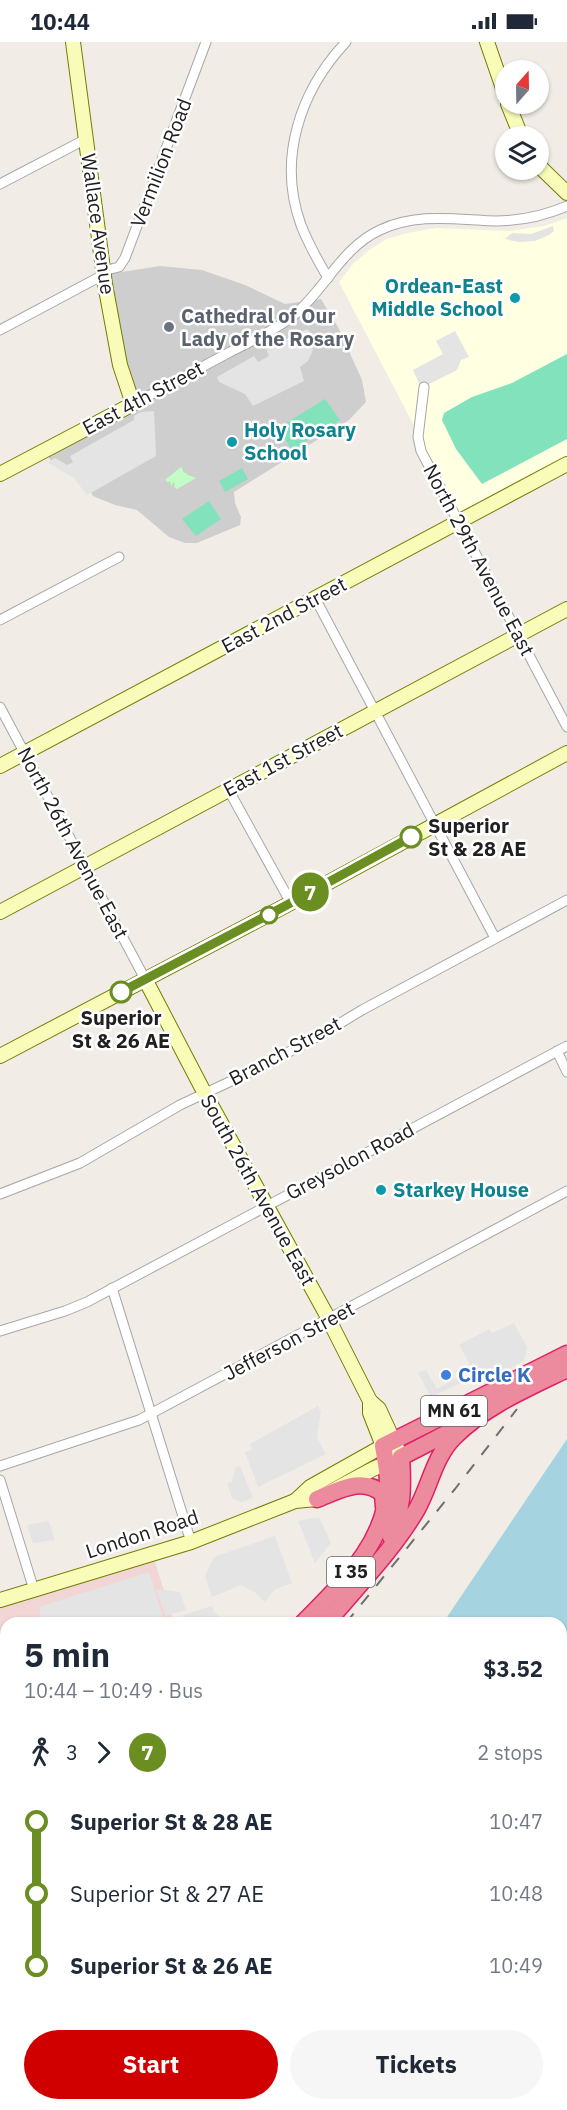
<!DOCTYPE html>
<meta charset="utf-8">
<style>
:root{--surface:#fff;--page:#f6f6f7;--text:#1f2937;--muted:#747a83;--accent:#d00001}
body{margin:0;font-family:"IBM Plex Sans",sans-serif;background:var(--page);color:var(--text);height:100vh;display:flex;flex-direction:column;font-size:22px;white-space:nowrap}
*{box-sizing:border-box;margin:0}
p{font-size:20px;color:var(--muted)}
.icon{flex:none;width:33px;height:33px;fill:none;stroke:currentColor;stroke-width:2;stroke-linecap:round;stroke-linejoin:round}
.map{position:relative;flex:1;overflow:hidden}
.sheet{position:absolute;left:0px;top:1575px;width:567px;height:494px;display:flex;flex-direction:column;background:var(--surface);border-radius:18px 18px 0 0;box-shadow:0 2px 4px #0004}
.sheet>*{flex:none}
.badge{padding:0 12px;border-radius:20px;font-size:21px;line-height:39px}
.needle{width:39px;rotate:20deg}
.fabs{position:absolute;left:495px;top:18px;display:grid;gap:12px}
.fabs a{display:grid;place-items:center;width:54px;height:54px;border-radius:50%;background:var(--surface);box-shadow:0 2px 4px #0004;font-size:30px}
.map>.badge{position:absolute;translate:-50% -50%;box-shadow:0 0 0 3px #fff}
.legs{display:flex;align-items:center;gap:9px;height:66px;padding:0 24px;font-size:20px}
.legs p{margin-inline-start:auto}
.headline{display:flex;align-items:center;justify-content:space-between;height:102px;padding:0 24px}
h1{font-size:33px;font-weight:800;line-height:45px}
.primary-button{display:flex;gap:12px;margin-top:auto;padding:12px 24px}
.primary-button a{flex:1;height:69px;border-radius:36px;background:var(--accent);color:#fff;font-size:24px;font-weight:800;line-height:69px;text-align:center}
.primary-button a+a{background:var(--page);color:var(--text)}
ul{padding:0 24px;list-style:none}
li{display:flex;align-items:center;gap:21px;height:72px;font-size:22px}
li i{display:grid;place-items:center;width:9px;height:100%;margin:0 8px;background:currentColor}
li i::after{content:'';width:15px;height:15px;margin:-8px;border:4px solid;border-radius:50%;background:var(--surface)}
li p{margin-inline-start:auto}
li:first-child i{background:linear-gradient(#0000 50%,currentColor 0)}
li:last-child i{background:linear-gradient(currentColor 50%,#0000 0)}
.status{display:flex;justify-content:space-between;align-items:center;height:42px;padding:0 30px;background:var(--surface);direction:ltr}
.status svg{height:16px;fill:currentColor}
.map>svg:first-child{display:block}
</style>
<div class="status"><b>10:44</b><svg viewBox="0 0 49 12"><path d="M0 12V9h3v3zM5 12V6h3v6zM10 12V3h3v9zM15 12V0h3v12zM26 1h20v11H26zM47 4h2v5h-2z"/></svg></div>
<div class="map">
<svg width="567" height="2068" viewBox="0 0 567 2068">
<defs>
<pattern id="park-tufts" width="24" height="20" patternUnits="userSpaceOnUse" patternTransform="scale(1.5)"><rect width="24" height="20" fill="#c2fcc6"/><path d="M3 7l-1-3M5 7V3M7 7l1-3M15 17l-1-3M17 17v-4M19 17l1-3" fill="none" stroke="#a6d8aa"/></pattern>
</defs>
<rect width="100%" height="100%" fill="#f1ede6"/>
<!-- commercial -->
<path fill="#f2d6d5" d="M 154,1517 L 174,1581 L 6,1581 L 6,1698 L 0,1700 L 0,1565 Z"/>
<!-- education -->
<path fill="#ffffe1" d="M 567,176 L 567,414 L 459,470 L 339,240 L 354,221 L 369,208 L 387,197 L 407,191 L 436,186 L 508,189 L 544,184 Z"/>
<!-- religious -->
<path fill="#cecece" d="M 160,224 L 202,228 L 245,243 L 285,262 L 321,257 L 338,285 L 362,338 L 366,360 L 349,378 L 234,450 L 235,461 L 241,475 L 240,483 L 197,501 L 185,501 L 169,495 L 137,468 L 115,463 L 93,454 L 86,441 L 51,419 L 45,408 L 133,362 L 103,233 Z"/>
<!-- park -->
<path fill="url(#park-tufts)" d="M 181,425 L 188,433 L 196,436 L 177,447 L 165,438 Z"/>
<!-- pitch -->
<g fill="#81e2bc">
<path d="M 567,312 L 567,397 L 482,442 L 456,407 L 442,378 L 444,371 L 472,355 L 512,341 Z"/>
<path d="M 325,357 L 340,378 L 292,408 L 278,386 Z"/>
<path d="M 242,426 L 248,437 L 225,450 L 219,439 Z"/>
<path d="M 209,459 L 221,477 L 196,494 L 182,477 Z"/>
</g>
<!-- parking -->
<g fill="#e4e4e4">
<path d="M 553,184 L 554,189 L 549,193 L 535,199 L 519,200 L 505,197 L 512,191 L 531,192 Z"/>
<path d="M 307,287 L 311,292 L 313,308 L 308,319 L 300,325 L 304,339 L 253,364 L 245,352 L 219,340 L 217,335 L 254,314 L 258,320 L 269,314 L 266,307 Z"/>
<path d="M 455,289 L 469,315 L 461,318 L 457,328 L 421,346 L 413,328 L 443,312 L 436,299 Z"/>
<path d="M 154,369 L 156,414 L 87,453 L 74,436 L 47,420 L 55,416 L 67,423 L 73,420 L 70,414 L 134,378 L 134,374 L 141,370 Z"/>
<path d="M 514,1281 L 527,1305 L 524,1319 L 480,1341 L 459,1303 L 489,1287 L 492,1291 Z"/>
<path d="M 426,1328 L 437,1347 L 458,1335 L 461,1341 L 431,1355 L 418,1331 Z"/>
<path d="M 318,1364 L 321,1369 L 317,1396 L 326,1412 L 258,1445 L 245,1410 L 252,1408 L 250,1402 Z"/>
<path d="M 240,1424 L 253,1456 L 241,1460 L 232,1456 L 227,1441 L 232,1440 L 235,1426 Z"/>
<path d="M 319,1475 L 331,1501 L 315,1521 L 298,1479 Z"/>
<path d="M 49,1479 L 55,1498 L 33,1501 L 27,1483 Z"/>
<path d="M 275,1494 L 292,1541 L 274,1548 L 265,1560 L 256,1551 L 241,1543 L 212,1555 L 205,1534 L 214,1515 Z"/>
<path d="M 149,1530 L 165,1581 L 143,1581 L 140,1575 L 119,1581 L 42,1581 L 39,1565 Z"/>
<path d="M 156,1547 L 180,1550 L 186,1568 L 166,1574 Z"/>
<path d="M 212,1564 L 214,1570 L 227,1581 L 186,1581 L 183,1573 Z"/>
</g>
<!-- water -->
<path fill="#a5d3e0" d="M 567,1397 L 567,2068 L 0,2068 L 0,1940 L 6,1940 L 6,2062 L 561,2062 L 561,1581 L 443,1581 Z"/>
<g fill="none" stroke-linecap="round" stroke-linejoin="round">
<!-- street casing -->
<g stroke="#a7a7a7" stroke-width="11">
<g id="street">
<path d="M 0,142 L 86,97"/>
<path d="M 103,229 L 119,225 L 125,216 L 206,0"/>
<path d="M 328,236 C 318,219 308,201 301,183 C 277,117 300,49 346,0"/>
<path d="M 0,288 L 103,233"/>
<path d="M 424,345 L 418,395 L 421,409 L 567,685"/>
<path d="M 133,362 C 166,345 198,327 230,310 C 251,299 274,289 293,274 C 325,248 341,206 380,188 C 412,173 444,176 478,178 C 508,181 539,176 567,164"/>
<path d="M 315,556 L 495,896"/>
<path d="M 0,578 L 119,515"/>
<path d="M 0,665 L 145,937"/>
<path d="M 228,747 L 291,861"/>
<path d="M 557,1009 L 567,1030"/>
<path d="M 0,1152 L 80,1121 L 180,1063 L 259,1026 L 324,991 L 362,968 L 567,858"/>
<path d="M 112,1246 L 191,1500"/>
<path d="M 0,1289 L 65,1269 L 87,1260 L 567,1004"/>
<path d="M 0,1424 L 139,1378 L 567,1149"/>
<path d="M 0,1438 L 34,1548"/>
<path d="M 0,1831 L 6,1829"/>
<path d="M 0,1876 L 6,1874"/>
</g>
</g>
<!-- secondary casing -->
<g stroke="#707d00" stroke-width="16">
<g id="secondary">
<path d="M 487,0 L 506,55"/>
<path d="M 508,62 L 521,94"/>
<path d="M 538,123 L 567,151"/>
<path d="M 0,432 L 133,362 L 120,323 L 105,242 L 73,0"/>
<path d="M 0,724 L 567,422"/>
<path d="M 0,870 L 567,567"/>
<path d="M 0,1014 L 285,864 L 567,711"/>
<path d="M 295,1459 L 310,1445 L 383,1404 L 370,1371 L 370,1359"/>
<path d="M 0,1558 L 191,1500 L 295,1459 L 317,1457 L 373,1427 L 401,1415 L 379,1367 L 370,1359 L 325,1270 L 204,1050 L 145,937"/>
</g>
</g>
<!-- highway casing -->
<g stroke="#e21f63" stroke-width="19">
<g id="highway">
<path d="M 317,1457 C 340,1448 362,1434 383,1452 L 384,1465"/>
<path d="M 391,1495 C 403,1466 403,1446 401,1415 L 459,1385"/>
<path d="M 303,1581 C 341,1542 388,1500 388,1441 C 388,1429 385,1416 383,1404 L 567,1312"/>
<path d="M 324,1581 L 335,1571 C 363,1538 395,1505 417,1467 C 430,1444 434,1415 454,1395 C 485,1364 528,1346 567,1327"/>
<path d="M 0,1723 L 6,1722"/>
<path d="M 0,1736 L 6,1735"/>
</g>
</g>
<!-- street -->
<use href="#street" stroke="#fff" stroke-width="9"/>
<!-- secondary -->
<use href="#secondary" stroke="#f9fcb9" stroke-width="14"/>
<!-- highway -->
<use href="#highway" stroke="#eb8b9d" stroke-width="16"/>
<!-- rail -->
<g stroke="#6e6e6e" stroke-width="2" stroke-dasharray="12 12" stroke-linecap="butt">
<path d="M 346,1581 L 455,1447 L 517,1367"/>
<path d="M 0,1756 L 6,1754"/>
</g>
</g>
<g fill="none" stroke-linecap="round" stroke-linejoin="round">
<!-- line-1 casing -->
<g stroke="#fff" stroke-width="14">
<path id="line-1" d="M 121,950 L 285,864 L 411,795"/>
</g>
<!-- line-1 -->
<use href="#line-1" stroke="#6b8e23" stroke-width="9"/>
</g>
<!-- markers -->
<g fill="#0f9aa8" stroke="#fff" stroke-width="2">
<circle cx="515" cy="256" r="6"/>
<circle cx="232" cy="400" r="6"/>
<circle cx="381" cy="1148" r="6"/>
</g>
<circle fill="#6b7280" stroke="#fff" stroke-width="2" cx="169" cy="285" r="6"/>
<g fill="#fff" stroke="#6b8e23" stroke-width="3">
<circle cx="411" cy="795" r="10"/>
<circle cx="269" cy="873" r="8"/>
<circle cx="121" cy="950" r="10"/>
</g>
<circle fill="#3f7fe0" stroke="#fff" stroke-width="2" cx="446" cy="1333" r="6"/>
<g text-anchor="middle" stroke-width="5" stroke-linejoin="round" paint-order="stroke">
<!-- shield labels -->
<g fill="#fff" stroke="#636363" stroke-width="1.5">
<rect x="421" y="1354" width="66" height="30" rx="4.5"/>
<rect x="327" y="1515" width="48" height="30" rx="4.5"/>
</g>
<g font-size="18" font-weight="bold" fill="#202020">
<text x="454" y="1375">MN 61</text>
<text x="351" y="1536">I 35</text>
</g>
<!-- street labels -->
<g font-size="20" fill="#202020" stroke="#fff">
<text transform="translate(161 121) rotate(-69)" y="7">Vermilion Road</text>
<text transform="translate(98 182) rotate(82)" y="7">Wallace Avenue</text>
<text transform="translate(143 356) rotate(-28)" y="7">East 4th Street</text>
<text transform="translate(479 518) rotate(62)" y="7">North 29th Avenue East</text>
<text transform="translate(284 573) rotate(-28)" y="7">East 2nd Street</text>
<text transform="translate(283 718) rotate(-28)" y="7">East 1st Street</text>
<text transform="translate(73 801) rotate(62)" y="7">North 26th Avenue East</text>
<text transform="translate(285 1009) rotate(-28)" y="7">Branch Street</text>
<text transform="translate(350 1119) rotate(-28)" y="7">Greysolon Road</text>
<text transform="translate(258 1148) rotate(61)" y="7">South 26th Avenue East</text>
<text transform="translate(289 1299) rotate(-28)" y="7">Jefferson Street</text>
<text transform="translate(142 1492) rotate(-18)" y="7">London Road</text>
</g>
<!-- culture labels -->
<g font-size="20" font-weight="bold" fill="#0d838f" stroke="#fff" text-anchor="start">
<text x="503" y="251" text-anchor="end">Ordean-East<tspan x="503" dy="23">Middle School</tspan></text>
<text x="244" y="395">Holy Rosary<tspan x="244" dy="23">School</tspan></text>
<text x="393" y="1155">Starkey House</text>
</g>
<!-- worship labels -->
<g font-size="20" font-weight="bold" fill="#5b616d" stroke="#fff" text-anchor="start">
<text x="181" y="281">Cathedral of Our<tspan x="181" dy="23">Lady of the Rosary</tspan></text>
</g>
<!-- stop labels -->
<g font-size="20" font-weight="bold" fill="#202020" stroke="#fff" text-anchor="start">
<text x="428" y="791">Superior<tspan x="428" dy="23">St &amp; 28 AE</tspan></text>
<text x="121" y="983" text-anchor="middle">Superior<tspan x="121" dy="23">St &amp; 26 AE</tspan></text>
</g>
<!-- shop labels -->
<g font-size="20" font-weight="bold" fill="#366cbe" stroke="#fff" text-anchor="start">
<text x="458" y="1340">Circle K</text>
</g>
</g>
</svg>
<div class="fabs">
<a><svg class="needle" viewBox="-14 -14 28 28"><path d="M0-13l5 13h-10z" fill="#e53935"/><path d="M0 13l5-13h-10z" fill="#747a83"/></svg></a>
<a><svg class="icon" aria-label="layers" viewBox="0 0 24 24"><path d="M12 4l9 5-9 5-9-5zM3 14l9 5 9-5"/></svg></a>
</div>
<b class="badge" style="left:310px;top:850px;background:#6b8e23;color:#fff">7</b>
<section class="sheet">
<div class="headline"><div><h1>5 min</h1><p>10:44 – 10:49 · Bus</p></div><b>$3.52</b></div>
<div class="legs"><svg class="icon" aria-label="walk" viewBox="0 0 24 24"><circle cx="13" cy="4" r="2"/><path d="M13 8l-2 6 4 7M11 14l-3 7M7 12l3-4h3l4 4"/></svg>3<svg class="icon" aria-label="forward" viewBox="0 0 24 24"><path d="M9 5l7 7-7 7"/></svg><b class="badge" style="background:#6b8e23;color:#fff">7</b><p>2 stops</p></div>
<ul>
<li><i style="color:#6b8e23"></i><b>Superior St &amp; 28 AE</b><p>10:47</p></li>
<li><i style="color:#6b8e23"></i><span>Superior St &amp; 27 AE</span><p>10:48</p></li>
<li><i style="color:#6b8e23"></i><b>Superior St &amp; 26 AE</b><p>10:49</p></li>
</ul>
<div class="primary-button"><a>Start</a><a>Tickets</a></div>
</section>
</div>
